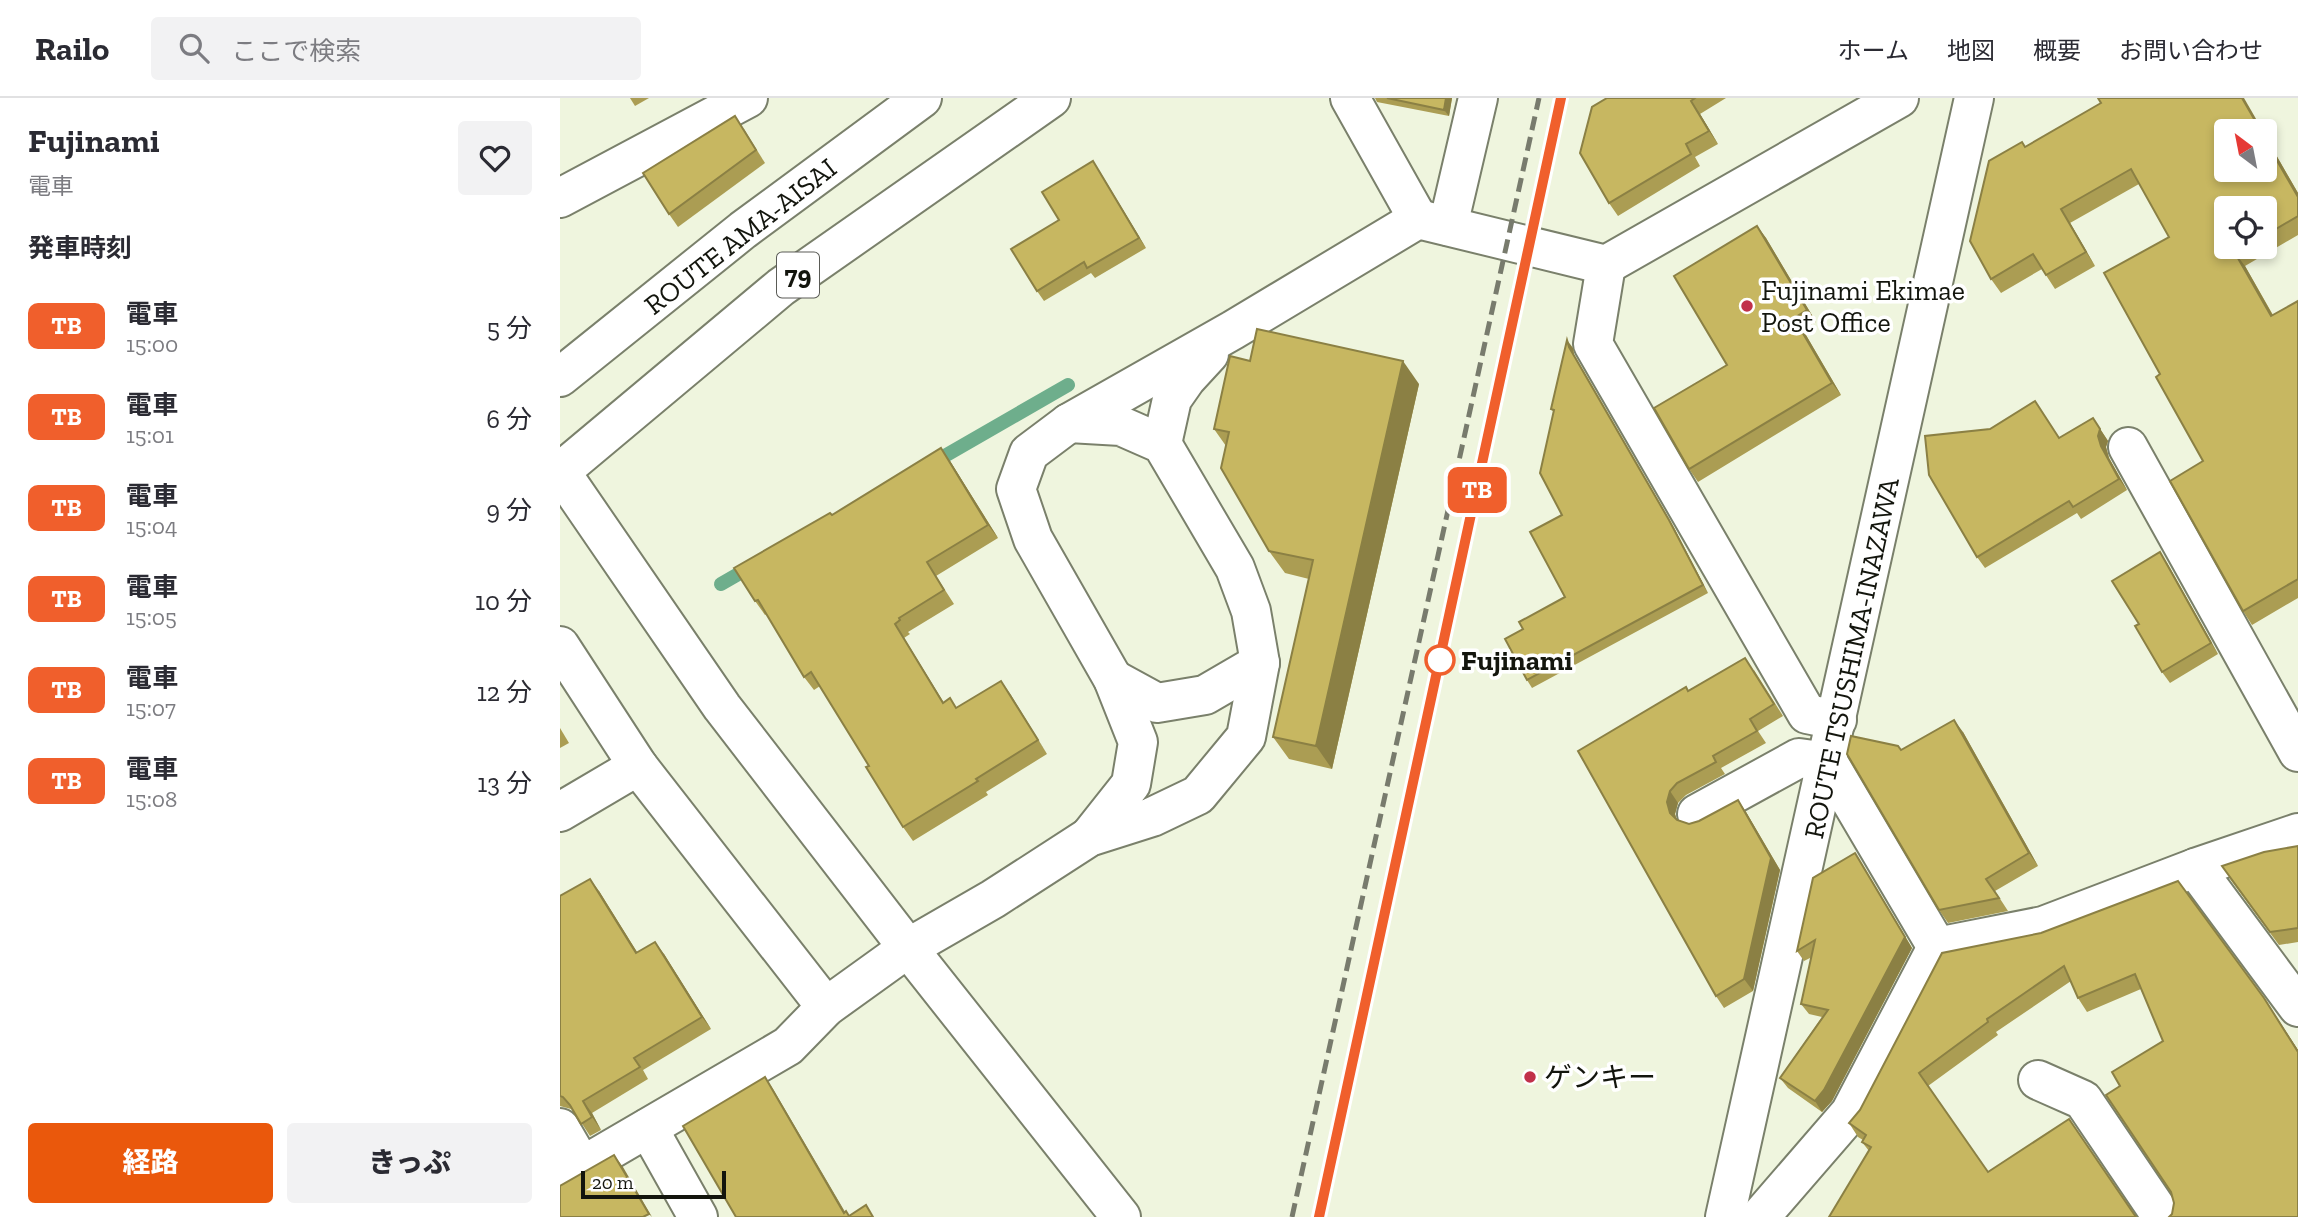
<!DOCTYPE html>
<html lang="ja">
<meta charset="utf-8">
<style>
:root{--surface:#fff;--page:#f2f2f3;--text:#2b2b33;--muted:#7c7c81;--line:#e1e1e2;--accent:#ea580c}
body{margin:0;font-family:"Zilla Slab","Noto Sans JP",serif;background:var(--page);color:var(--text);height:100vh;display:flex;flex-direction:column;font-size:26px;white-space:nowrap}
*{box-sizing:border-box;margin:0}
p{font-size:23px;color:var(--muted)}
.icon{flex:none;width:38px;height:38px;fill:none;stroke:currentColor;stroke-width:2;stroke-linecap:round;stroke-linejoin:round}
.map{position:relative;flex:1;overflow:hidden}
.panel{display:flex;flex-direction:column;background:var(--surface);width:560px}
.panel>*{flex:none}
.badge{padding:0 14px;border-radius:10px;font-size:24px;line-height:46px}
.needle{width:46px;rotate:328deg}
.controls{position:absolute;left:1654px;top:21px;display:grid;gap:14px}
.controls a{display:grid;place-items:center;width:63px;height:63px;border-radius:7px;background:var(--surface);box-shadow:0 4px 10px #0003;font-size:35px}
.scale{position:absolute;left:21px;bottom:18px;width:145px;box-sizing:border-box;padding-left:7px;border:4px solid #13150d;border-top:0;font-size:19px;line-height:24px;white-space:nowrap;color:#13150d;-webkit-text-stroke:5px #fff;paint-order:stroke}
.map>.badge{position:absolute;translate:-50% -50%;box-shadow:0 0 0 4px #fff}
h2{padding:0 28px;font-size:26px;line-height:63px}
.round{display:grid;place-items:center;flex:none;width:74px;height:74px;border-radius:7px;background:var(--page)}
.headline{display:flex;align-items:center;justify-content:space-between;height:119px;padding:0 28px}
h1{font-size:33px;font-weight:800;line-height:52px}
.button{display:flex;gap:14px;margin-top:auto;padding:14px 28px}
.button a{flex:1;height:80px;border-radius:7px;background:var(--accent);color:#fff;font-size:28px;font-weight:800;line-height:80px;text-align:center}
.button a+a{background:var(--page);color:var(--text)}
ul{padding:0;list-style:none}
li{display:flex;align-items:center;gap:21px;height:91px;padding:0 28px}
li div{flex:1}
li b{display:block;font-size:26px}
li em{font-style:normal}
li .badge{min-width:77px;font-weight:700;text-align:center}
header{display:flex;align-items:center;gap:42px;box-sizing:border-box;height:98px;padding:0 35px;background:var(--surface);border-bottom:2px solid var(--line)}
header strong{font-size:33px}
nav{display:flex;gap:38px;margin-inline-start:auto;font-size:24px}
.search{width:490px;height:63px;background:var(--page);display:flex;align-items:center;gap:18px;box-sizing:border-box;padding:0 24px;border-radius:7px;color:var(--muted);font-size:26px}
main{display:flex;flex:1;min-height:0}
.map>svg:first-child{display:block}
</style>
<header>
<strong>Railo</strong>
<div class="search"><svg class="icon" aria-label="search" viewBox="0 0 24 24"><circle cx="10" cy="10" r="6"/><path d="M15 15l6 6"/></svg>ここで検索</div>
<nav><a>ホーム</a><a>地図</a><a>概要</a><a>お問い合わせ</a></nav>
</header>
<main>
<section class="panel">
<div class="headline"><div><h1>Fujinami</h1><p>電車</p></div><a class="round"><svg class="icon" aria-label="heart" viewBox="0 0 24 24"><path d="M12 20l-8-8c-3-5 5-10 8-4 3-6 11-1 8 4z"/></svg></a></div>
<h2>発車時刻</h2>
<ul>
<li><span class="badge" style="background:#f05f2c;color:#fff">TB</span><div><b>電車</b><p>15:00</p></div><em>5 分</em></li>
<li><span class="badge" style="background:#f05f2c;color:#fff">TB</span><div><b>電車</b><p>15:01</p></div><em>6 分</em></li>
<li><span class="badge" style="background:#f05f2c;color:#fff">TB</span><div><b>電車</b><p>15:04</p></div><em>9 分</em></li>
<li><span class="badge" style="background:#f05f2c;color:#fff">TB</span><div><b>電車</b><p>15:05</p></div><em>10 分</em></li>
<li><span class="badge" style="background:#f05f2c;color:#fff">TB</span><div><b>電車</b><p>15:07</p></div><em>12 分</em></li>
<li><span class="badge" style="background:#f05f2c;color:#fff">TB</span><div><b>電車</b><p>15:08</p></div><em>13 分</em></li>
</ul>
<div class="button"><a>経路</a><a>きっぷ</a></div>
</section>
<div class="map">
<svg width="1738" height="1119" viewBox="0 0 1738 1119">
<rect width="100%" height="100%" fill="#eff5de"/>
<g fill="none" stroke-linecap="round" stroke-linejoin="round">
<!-- stream -->
<g stroke="#6eae8c" stroke-width="14">
<path d="M 369,367 L 508,287"/>
<path d="M 161,486 L 194,467"/>
</g>
<!-- minor casing -->
<g stroke="#7a806b" stroke-width="42">
<g id="minor">
<path d="M 790,0 L 858,121"/>
<path d="M 0,100 L 188,0"/>
<path d="M 888,128 L 918,0"/>
<path d="M 1046,167 L 1033,246 L 1247,616 L 1277,622"/>
<path d="M 509,325 L 561,328 L 602,346 L 675,470 L 691,513 L 700,565 L 645,597 L 597,605 L 553,581"/>
<path d="M 602,346 L 612,301 L 626,281 L 649,256"/>
<path d="M 1568,349 L 1738,654"/>
<path d="M 0,373 L 162,609 L 348,850 L 561,1119"/>
<path d="M 0,548 L 78,668 L 266,909"/>
<path d="M 0,714 L 78,668"/>
<path d="M 1137,716 L 1239,660 L 1268,664 L 1377,849 L 1483,828 L 1635,770 L 1738,735"/>
<path d="M 529,739 L 571,686 L 578,644 L 553,581 L 473,441 L 456,391 L 469,355 L 509,325 L 673,232 L 858,121 L 1046,167 L 1339,0"/>
<path d="M 1635,770 L 1738,909"/>
<path d="M 1478,982 L 1523,1002 L 1602,1119"/>
<path d="M 0,1030 L 22,1068"/>
<path d="M 88,1030 L 138,1119"/>
<path d="M 0,1081 L 228,948 L 266,909 L 348,850 L 433,801 L 529,739 L 592,719 L 638,697 L 686,639 L 700,565"/>
<path d="M 1200,1119 L 1290,1015 L 1377,849"/>
</g>
</g>
<!-- major casing -->
<g stroke="#7a806b" stroke-width="42">
<g id="major">
<path d="M 0,279 L 183,132 L 362,0"/>
<path d="M 0,374 L 221,189 L 491,0"/>
<path d="M 1165,1119 L 1414,0"/>
</g>
</g>
<!-- minor -->
<use href="#minor" stroke="#fff" stroke-width="38"/>
<!-- major -->
<use href="#major" stroke="#fff" stroke-width="38"/>
<!-- rail -->
<g stroke="#787b6d" stroke-width="5" stroke-dasharray="14 7" stroke-linecap="butt">
<path d="M 732,1119 L 979,0"/>
<path d="M 759,1119 L 1001,0"/>
</g>
</g>
<!-- wall -->
<g fill="#ab9d53" fill-rule="evenodd">
<path d="M 70,0 L 89,0 L 75,8 Z"/>
<path d="M 815,0 L 892,0 L 889,18 L 817,4 Z"/>
<path d="M 1047,0 L 1166,0 L 1140,16 L 1158,46 L 1135,59 L 1140,68 L 1058,118 L 1049,105 Z"/>
<path d="M 1541,5 L 1704,72 L 1704,36 L 1738,95 L 1738,137 L 1685,168 L 1713,217 L 1738,203 L 1738,500 L 1692,527 L 1683,513 L 1643,363 L 1600,276 L 1609,139 L 1579,86 L 1510,125 L 1535,168 L 1495,191 L 1482,171 L 1441,195 L 1431,181 L 1465,49 ZM 1704,110 L 1704,149 L 1666,149 Z"/>
<path d="M 184,31 L 205,65 L 118,129 L 109,116 Z"/>
<path d="M 540,74 L 586,150 L 535,180 L 531,175 L 484,203 L 477,193 L 499,122 Z"/>
<path d="M 1197,128 L 1206,140 L 1256,224 L 1243,232 L 1281,297 L 1138,384 L 1129,371 L 1167,267 Z"/>
<path d="M 1013,250 L 1014,257 L 1114,430 L 1148,495 L 972,590 L 967,582 L 963,531 L 1005,499 L 1002,417 L 994,314 L 991,311 Z"/>
<path d="M 690,263 L 859,286 L 772,671 L 729,661 L 713,639 L 749,481 L 725,475 L 709,453 L 666,348 L 654,331 Z"/>
<path d="M 1475,303 L 1499,340 L 1533,320 L 1548,343 L 1546,349 L 1549,360 L 1567,392 L 1521,421 L 1517,415 L 1425,470 L 1417,459 L 1430,331 Z"/>
<path d="M 390,363 L 438,440 L 376,478 L 394,506 L 348,534 L 350,536 L 344,540 L 383,604 L 397,610 L 441,583 L 487,656 L 426,694 L 428,697 L 353,743 L 343,729 L 309,668 L 260,588 L 254,592 L 244,579 L 207,516 L 205,517 L 195,503 L 272,417 Z"/>
<path d="M 1607,465 L 1658,556 L 1610,585 L 1602,574 L 1579,526 Z"/>
<path d="M 1194,572 L 1223,618 L 1198,633 L 1206,645 L 1161,670 L 1165,676 L 1126,697 L 1118,705 L 1115,716 L 1117,722 L 1129,726 L 1186,714 L 1220,772 L 1193,893 L 1164,910 L 1156,898 L 1018,653 L 1128,593 Z"/>
<path d="M 0,630 L 9,645 L 0,650 Z"/>
<path d="M 1403,634 L 1478,768 L 1435,793 L 1448,813 L 1388,825 L 1379,812 L 1341,652 Z"/>
<path d="M 1738,748 L 1738,844 L 1719,847 L 1670,781 Z"/>
<path d="M 1302,766 L 1352,850 L 1272,1003 L 1262,1014 L 1228,990 L 1220,980 L 1262,919 L 1249,916 L 1241,906 L 1252,859 L 1244,863 L 1237,853 Z"/>
<path d="M 39,793 L 77,854 L 104,856 L 151,931 L 83,972 L 88,981 L 32,1015 L 41,1032 L 30,1038 L 15,1015 L 11,1011 L 0,1008 L 0,798 Z"/>
<path d="M 1481,835 L 1704,900 L 1738,952 L 1738,1119 L 1612,1116 L 1614,1105 L 1611,1094 L 1560,988 L 1603,943 L 1581,891 L 1527,914 L 1518,900 L 1511,883 L 1436,934 L 1438,937 L 1368,988 L 1428,1074 L 1509,1021 L 1576,1119 L 1309,1053 L 1302,1044 L 1303,1042 L 1298,1039 L 1289,1025 Z"/>
</g>
<!-- shaded-wall -->
<g fill="#8b8044">
<path d="M 886,0 L 892,0 L 889,18 L 884,12 Z"/>
<path d="M 1682,0 L 1684,0 L 1703,33 L 1701,33 Z"/>
<path d="M 1131,3 L 1140,16 L 1158,46 L 1149,33 Z"/>
<path d="M 1704,36 L 1738,95 L 1738,99 L 1704,40 Z"/>
<path d="M 533,63 L 540,74 L 586,150 L 579,140 Z"/>
<path d="M 1501,111 L 1510,125 L 1535,168 L 1526,154 Z"/>
<path d="M 1197,128 L 1206,140 L 1256,224 L 1247,212 Z"/>
<path d="M 1675,155 L 1685,168 L 1721,232 L 1711,218 Z"/>
<path d="M 1234,220 L 1243,232 L 1281,297 L 1272,285 Z"/>
<path d="M 1007,242 L 1013,250 L 1014,257 L 1114,430 L 1148,495 L 1143,487 L 1009,249 Z"/>
<path d="M 843,263 L 859,286 L 772,671 L 756,648 Z"/>
<path d="M 1533,320 L 1548,343 L 1546,349 L 1549,360 L 1567,392 L 1559,381 L 1541,348 Z"/>
<path d="M 381,350 L 390,363 L 438,440 L 428,427 Z"/>
<path d="M 1600,454 L 1607,465 L 1658,556 L 1651,545 Z"/>
<path d="M 335,526 L 344,540 L 392,618 L 383,605 Z"/>
<path d="M 441,583 L 451,597 L 487,656 L 478,642 Z"/>
<path d="M 1394,622 L 1403,634 L 1478,768 L 1469,755 Z"/>
<path d="M 1110,693 L 1118,705 L 1115,716 L 1118,727 L 1110,715 L 1107,704 Z"/>
<path d="M 1178,702 L 1186,714 L 1220,772 L 1193,893 L 1184,881 Z"/>
<path d="M 1295,755 L 1302,766 L 1352,850 L 1272,1003 L 1262,1014 L 1255,1003 Z"/>
<path d="M 30,781 L 39,793 L 85,867 L 76,855 Z"/>
<path d="M 95,844 L 104,856 L 151,931 L 142,919 Z"/>
<path d="M 1704,900 L 1738,952 L 1738,954 Z"/>
<path d="M 205,979 L 213,991 L 288,1119 L 287,1119 Z"/>
<path d="M 23,1003 L 32,1015 L 41,1032 L 32,1019 Z"/>
<path d="M 54,1057 L 63,1069 L 92,1119 L 89,1116 Z"/>
</g>
<!-- building -->
<g fill="#c7b761" stroke="#8b8044" stroke-width="2">
<path d="M 827,0 L 886,0 L 884,12 Z"/>
<path d="M 1047,0 L 1135,0 L 1131,3 L 1149,33 L 1126,46 L 1131,56 L 1049,105 L 1020,55 L 1032,9 Z"/>
<path d="M 1538,0 L 1682,0 L 1701,33 L 1666,33 L 1666,72 L 1704,72 L 1704,40 L 1738,99 L 1738,118 L 1704,138 L 1704,110 L 1666,110 L 1666,149 L 1685,149 L 1675,155 L 1711,218 L 1738,203 L 1738,481 L 1683,513 L 1610,383 L 1643,363 L 1596,279 L 1600,276 L 1544,175 L 1609,139 L 1571,71 L 1501,111 L 1526,154 L 1486,177 L 1473,156 L 1431,181 L 1410,143 L 1429,63 L 1462,44 L 1465,49 L 1541,5 Z"/>
<path d="M 175,18 L 196,52 L 109,116 L 83,75 Z"/>
<path d="M 533,63 L 579,140 L 527,170 L 524,164 L 477,193 L 451,151 L 499,122 L 482,94 Z"/>
<path d="M 1197,128 L 1247,212 L 1234,220 L 1272,285 L 1129,371 L 1094,310 L 1167,267 L 1114,178 Z"/>
<path d="M 697,231 L 843,263 L 756,648 L 713,639 L 753,462 L 709,453 L 661,370 L 669,334 L 654,331 L 670,258 L 690,263 Z"/>
<path d="M 1007,242 L 1009,249 L 1109,422 L 1143,487 L 967,582 L 945,541 L 963,531 L 959,524 L 1005,499 L 970,434 L 1002,417 L 980,375 L 994,312 L 991,311 Z"/>
<path d="M 1475,303 L 1499,340 L 1533,320 L 1540,331 L 1538,338 L 1541,348 L 1559,381 L 1513,409 L 1509,403 L 1417,459 L 1369,377 L 1365,338 L 1430,331 Z"/>
<path d="M 381,350 L 428,427 L 367,464 L 384,492 L 339,520 L 340,522 L 335,526 L 383,605 L 390,600 L 396,610 L 441,583 L 478,642 L 416,681 L 418,683 L 343,729 L 306,669 L 309,668 L 251,574 L 244,579 L 198,502 L 195,503 L 174,470 L 270,415 L 272,417 Z"/>
<path d="M 1600,454 L 1651,545 L 1602,574 L 1575,528 L 1579,526 L 1552,483 Z"/>
<path d="M 1185,560 L 1214,606 L 1190,621 L 1197,633 L 1153,658 L 1156,664 L 1117,685 L 1110,693 L 1107,704 L 1110,715 L 1117,722 L 1129,726 L 1139,723 L 1178,702 L 1211,760 L 1184,881 L 1156,898 L 1018,653 L 1126,589 L 1128,593 Z"/>
<path d="M 1394,622 L 1469,755 L 1426,781 L 1439,800 L 1379,812 L 1287,656 L 1291,638 L 1338,648 L 1341,652 Z"/>
<path d="M 1738,748 L 1738,830 L 1710,834 L 1662,768 L 1704,754 Z"/>
<path d="M 1295,755 L 1345,839 L 1264,992 L 1255,1003 L 1220,980 L 1268,912 L 1241,906 L 1255,842 L 1237,853 L 1253,780 Z"/>
<path d="M 30,781 L 76,855 L 95,844 L 142,919 L 74,960 L 80,969 L 23,1003 L 32,1019 L 21,1026 L 10,1007 L 3,999 L 0,998 L 0,798 Z"/>
<path d="M 1618,783 L 1704,900 L 1738,954 L 1738,1119 L 1609,1119 L 1612,1116 L 1614,1105 L 1611,1094 L 1546,997 L 1560,988 L 1552,974 L 1603,943 L 1575,876 L 1518,900 L 1504,868 L 1427,921 L 1428,924 L 1359,975 L 1428,1074 L 1509,1021 L 1576,1119 L 1269,1119 L 1311,1049 L 1302,1044 L 1306,1037 L 1289,1025 L 1300,1012 L 1382,855 L 1481,835 Z"/>
<path d="M 205,979 L 284,1115 L 286,1113 L 289,1118 L 306,1107 L 313,1119 L 176,1119 L 123,1028 Z"/>
<path d="M 54,1057 L 89,1116 L 83,1119 L 0,1119 L 0,1088 Z"/>
</g>
<g fill="none" stroke-linecap="round" stroke-linejoin="round">
<!-- line casing -->
<g stroke="#fff" stroke-width="16">
<path id="line" d="M 759,1119 L 1001,0"/>
</g>
<!-- line -->
<use href="#line" stroke="#f05f2c" stroke-width="10"/>
</g>
<!-- markers -->
<g fill="#c1304a" stroke="#fff" stroke-width="2.5">
<circle cx="1187" cy="208" r="7"/>
<circle cx="970" cy="979" r="7"/>
</g>
<circle fill="#fff" stroke="#f05f2c" stroke-width="3.5" cx="880" cy="562" r="14"/>
<g text-anchor="middle" stroke-width="7" stroke-linejoin="round" paint-order="stroke">
<!-- shield labels -->
<rect fill="#fff" stroke="#5a5b56" stroke-width="2" x="217" y="154.5" width="42" height="45" rx="5"/>
<g font-size="26" font-weight="bold" fill="#13150d">
<text x="238" y="186">79</text>
</g>
<!-- street labels -->
<g font-size="28" fill="#13150d" stroke="#fff">
<text transform="translate(180 138) rotate(-38)" y="10">ROUTE AMA-AISAI</text>
<text transform="translate(1291 560) rotate(-78)" y="10">ROUTE TSUSHIMA-INAZAWA</text>
</g>
<!-- poi labels -->
<g font-size="28" fill="#13150d" stroke="#fff" text-anchor="start">
<text x="1201" y="202">Fujinami Ekimae<tspan x="1201" dy="32">Post Office</tspan></text>
<text x="984" y="989">ゲンキー</text>
</g>
<!-- stop labels -->
<g font-size="28" font-weight="bold" fill="#13150d" stroke="#fff" text-anchor="start">
<text x="901" y="572">Fujinami</text>
</g>
</g>
</svg>
<div class="controls">
<a><svg class="needle" viewBox="-14 -14 28 28"><path d="M0-13l5 13h-10z" fill="#e53935"/><path d="M0 13l5-13h-10z" fill="#7c7c81"/></svg></a>
<a><svg class="icon" aria-label="locate" viewBox="0 0 24 24"><circle cx="12" cy="12" r="6"/><path d="M12 2v4M12 18v4M2 12h4M18 12h4"/></svg></a>
</div>
<div class="scale">20 m</div>
<b class="badge" style="left:917px;top:392px;background:#f05f2c;color:#fff">TB</b>
</div>
</main>
